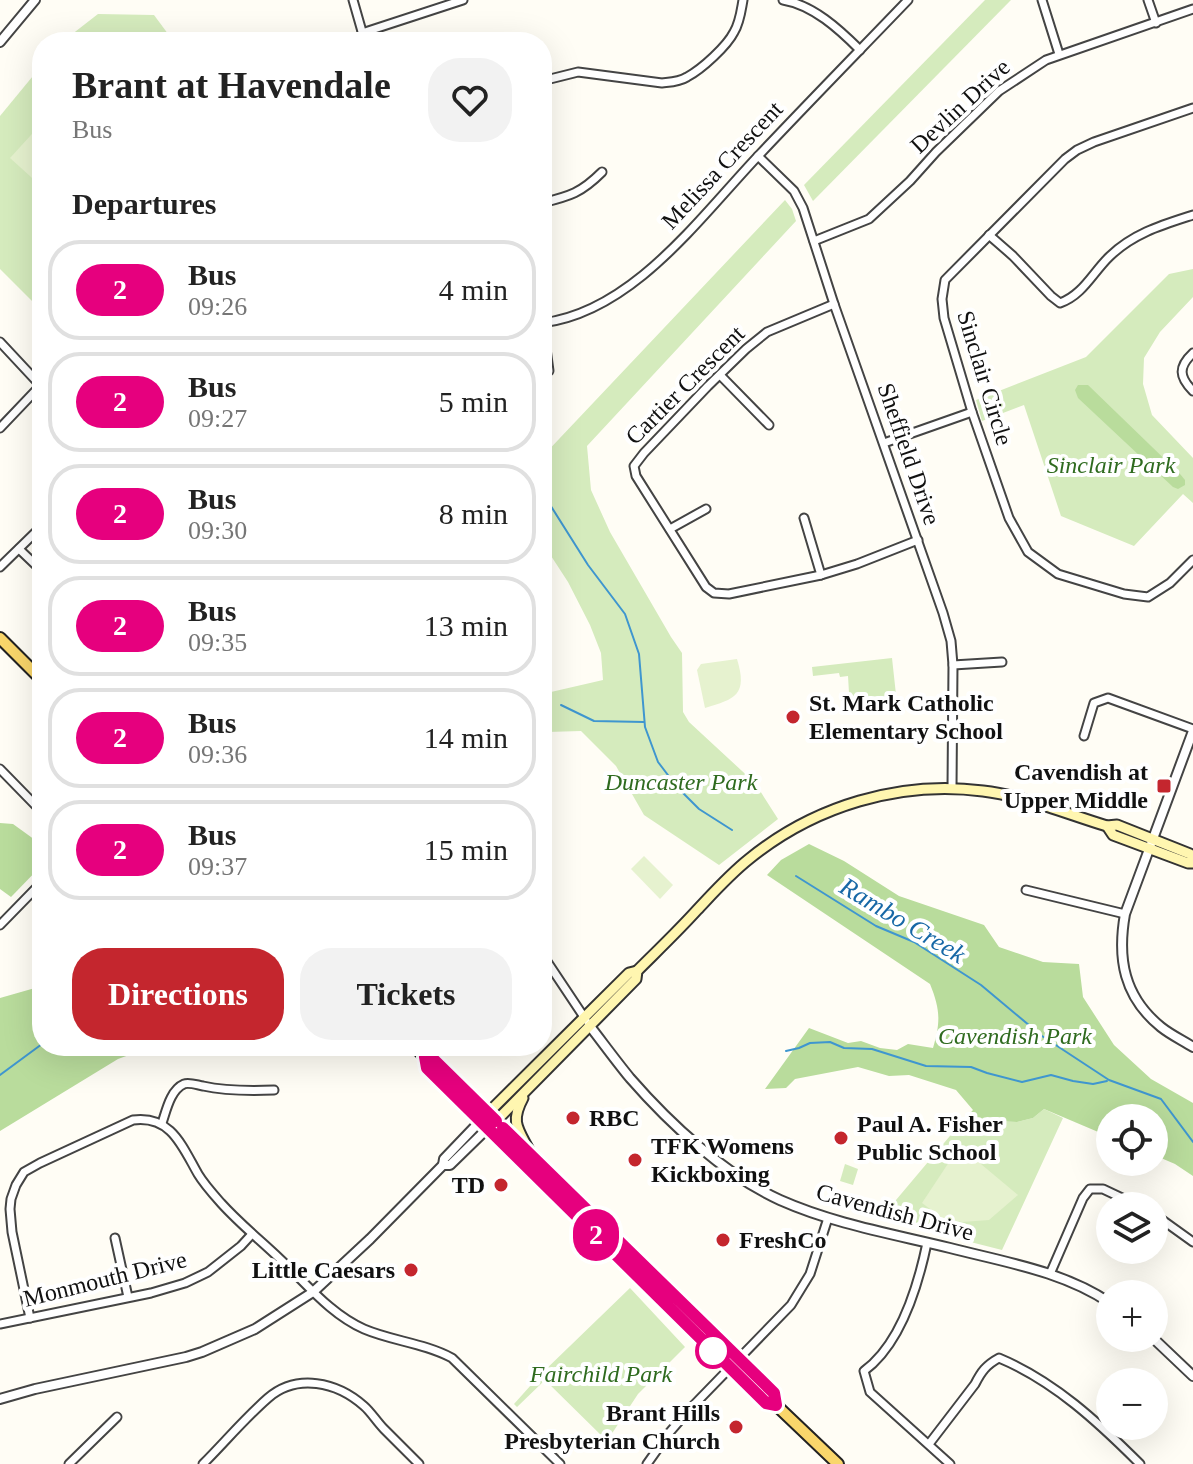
<!DOCTYPE html>
<meta charset="utf-8">
<style>
:root{--surface:#fff;--page:#f2f2f2;--text:#222;--muted:#767676;--line:#e0e0e0;--accent:#c4262e}
body{margin:0;font-family:"Times New Roman",serif;background:var(--page);color:var(--text);height:100vh;display:flex;flex-direction:column;font-size:30px;white-space:nowrap}
*{box-sizing:border-box;margin:0}
p{font-size:26px;color:var(--muted)}
.icon{flex:none;width:44px;height:44px;fill:none;stroke:currentColor;stroke-width:2;stroke-linecap:round;stroke-linejoin:round}
.map{position:relative;flex:1;overflow:hidden}
.side{position:absolute;left:32px;top:32px;width:520px;height:1024px;display:flex;flex-direction:column;background:var(--surface);border-radius:32px;box-shadow:0 8px 32px #0002}
.side>*{flex:none}
.badge{padding:0 16px;border-radius:26px;font-size:28px;line-height:52px}
.buttons{position:absolute;left:1096px;top:1104px;display:grid;gap:16px}
.buttons a{display:grid;place-items:center;width:72px;height:72px;border-radius:50%;background:var(--surface);box-shadow:0 8px 32px #0002;font-size:40px}
.map>.badge{position:absolute;translate:-50% -50%;box-shadow:0 0 0 4px #fff}
h2{padding:0 40px;font-size:30px;line-height:72px}
.round{display:grid;place-items:center;flex:none;width:84px;height:84px;border-radius:32px;background:var(--page)}
.summary{display:flex;align-items:center;justify-content:space-between;height:136px;padding:0 40px}
h1{font-size:38px;font-weight:600;line-height:60px}
.primary-button{display:flex;gap:16px;margin-top:auto;padding:16px 40px}
.primary-button a{flex:1;height:92px;border-radius:32px;background:var(--accent);color:#fff;font-size:32px;font-weight:600;line-height:92px;text-align:center}
.primary-button a+a{background:var(--page);color:var(--text)}
ul{padding:0;list-style:none}
li{display:flex;align-items:center;gap:24px;height:100px;margin:0 16px 12px;padding:0 24px;border:4px solid var(--line);border-radius:32px}
li div{flex:1}
li b{display:block;font-size:30px}
li em{font-style:normal}
li .badge{min-width:88px;font-weight:700;text-align:center}
.map>svg:first-child{display:block}
</style>
<div class="map">
<svg width="1193" height="1464" viewBox="0 0 1193 1464">
<rect width="100%" height="100%" fill="#fffdf5"/>
<!-- green -->
<g fill="#d5ebbd">
<path d="M 985,0 L 1011,0 L 813,201 L 804,185 Z"/>
<path d="M 98,14 L 154,15 L 174,42 L 62,42 Z"/>
<path d="M 42,65 L 42,311 L 0,269 L 0,116 Z"/>
<path d="M 785,200 L 792,209 L 796,221 L 587,446 L 591,490 L 610,532 L 671,637 L 682,653 L 683,712 L 689,722 L 755,783 L 778,819 L 719,865 L 644,815 L 616,766 L 581,731 L 547,732 L 551,692 L 603,680 L 601,653 L 590,625 L 568,582 L 542,542 L 542,457 Z"/>
<path d="M 1193,269 L 1193,297 L 1160,332 L 1144,358 L 1143,384 L 1152,415 L 1193,458 L 1193,503 L 1183,494 L 1134,546 L 1061,516 L 1024,405 L 982,421 L 976,400 L 1086,357 L 1169,274 Z"/>
<path d="M 892,658 L 898,713 L 880,715 L 878,700 L 841,704 L 841,698 L 845,697 L 845,694 L 849,693 L 848,676 L 840,677 L 839,673 L 813,676 L 812,667 Z"/>
<path d="M 1044,1109 L 1063,1118 L 1002,1250 L 880,1219 L 960,1124 L 973,1127 L 996,1121 L 1017,1122 L 1033,1118 Z"/>
<path d="M 845,1164 L 858,1169 L 853,1185 L 840,1181 Z"/>
<path d="M 630,1288 L 685,1347 L 638,1394 L 607,1441 L 545,1380 L 517,1407 L 514,1404 L 540,1375 Z"/>
</g>
<!-- forest -->
<g fill="#b9dc9c">
<path d="M 1078,385 L 1088,385 L 1180,474 L 1185,480 L 1185,485 L 1178,489 L 1173,487 L 1078,398 L 1075,390 Z"/>
<path d="M 0,823 L 13,824 L 42,845 L 42,865 L 11,897 L 0,889 Z"/>
<path d="M 809,844 L 844,861 L 899,896 L 984,925 L 999,947 L 1043,962 L 1079,964 L 1083,997 L 1114,1045 L 1151,1079 L 1193,1103 L 1193,1176 L 1175,1164 L 1154,1155 L 1154,1118 L 1110,1118 L 1110,1137 L 1044,1109 L 1033,1118 L 1017,1122 L 996,1121 L 973,1127 L 960,1124 L 973,1110 L 956,1090 L 909,1075 L 889,1076 L 858,1067 L 795,1079 L 786,1088 L 765,1089 L 809,1028 L 848,1043 L 861,1041 L 880,1048 L 897,1050 L 908,1044 L 933,1048 C 941,1021 940,1009 930,984 L 767,875 L 781,860 Z"/>
<path d="M 42,986 L 42,1046 L 154,1046 L 118,1059 L 0,1131 L 0,998 Z"/>
</g>
<!-- pitch -->
<g fill="#e6f2cf">
<path d="M 42,123 L 42,187 L 10,158 Z"/>
<path d="M 737,659 C 748,695 735,699 705,708 L 697,670 L 701,664 Z"/>
<path d="M 644,856 L 673,885 L 660,899 L 631,869 Z"/>
<path d="M 963,1149 L 1018,1195 L 989,1220 L 962,1222 L 942,1218 L 922,1203 L 957,1150 Z"/>
</g>
<g fill="none" stroke-linecap="round" stroke-linejoin="round">
<!-- stream -->
<g stroke="#3f96cf" stroke-width="2">
<path d="M 542,492 L 588,565 L 625,614 L 639,654 L 645,727 L 658,762 L 677,787 L 699,809 L 732,830"/>
<path d="M 561,705 L 594,721 L 644,722"/>
<path d="M 796,876 L 876,926 L 914,942 L 981,985 L 1042,1036 L 1109,1080 L 1161,1099 L 1193,1142"/>
<path d="M 786,1051 L 799,1048 L 810,1043 L 830,1042 L 844,1048 L 872,1049 L 926,1066 L 971,1067 L 987,1073 L 1022,1082 L 1051,1075 L 1073,1081 L 1093,1084 L 1107,1081"/>
<path d="M 0,1075 L 42,1044"/>
</g>
<!-- minor casing -->
<g stroke="#444" stroke-width="11">
<g id="minor">
<path d="M 353,0 L 365,42"/>
<path d="M 783,0 C 813,5 839,29 860,50"/>
<path d="M 1042,0 L 1059,54"/>
<path d="M 1148,0 L 1156,23"/>
<path d="M 362,33 L 463,0"/>
<path d="M 542,81 L 578,72 L 662,83 C 671,82 679,82 687,77 C 702,69 727,46 734,32 C 740,22 741,11 743,0"/>
<path d="M 1193,108 L 1094,142 L 1077,150 L 1065,159 L 945,280 L 942,299 L 944,318 L 972,412 L 1009,518 L 1028,552 L 1058,574 L 1124,594 L 1148,597 L 1170,583 L 1193,560"/>
<path d="M 758,156 L 794,191 L 803,208 L 834,304 L 943,613 L 951,641 L 953,665 L 952,788"/>
<path d="M 542,203 C 570,196 581,193 602,172"/>
<path d="M 989,235 L 1013,256 L 1051,296 L 1060,303 C 1083,295 1093,272 1110,256 C 1134,233 1162,225 1193,215"/>
<path d="M 814,241 L 869,219 L 910,181 L 936,152 L 999,91 L 1046,60 L 1193,9"/>
<path d="M 834,304 L 767,332 L 746,349 L 708,386 L 644,453 L 634,466 L 636,476 L 706,587 L 714,593 L 729,594 L 821,575 L 857,564 L 918,540"/>
<path d="M 542,318 L 549,371"/>
<path d="M 542,323 C 633,312 700,217 760,154 C 809,102 859,51 908,0"/>
<path d="M 0,342 L 42,387"/>
<path d="M 1193,353 C 1178,367 1179,377 1193,391"/>
<path d="M 720,375 L 769,425"/>
<path d="M 0,428 L 41,385"/>
<path d="M 884,443 L 972,412"/>
<path d="M 804,518 L 821,575"/>
<path d="M 670,529 L 706,509"/>
<path d="M 19,549 L 42,571"/>
<path d="M 0,567 L 42,526"/>
<path d="M 953,665 L 1002,662"/>
<path d="M 1084,736 L 1094,703 L 1108,698 L 1193,729"/>
<path d="M 0,769 L 42,812"/>
<path d="M 1026,890 L 1125,914"/>
<path d="M 33,892 L 42,901"/>
<path d="M 0,925 L 42,882"/>
<path d="M 542,954 L 586,1020"/>
<path d="M 162,1123 C 166,1112 170,1090 184,1084 C 189,1082 197,1085 203,1086 C 226,1091 250,1091 274,1090"/>
<path d="M 1154,1214 L 1193,1242"/>
<path d="M 115,1238 L 128,1297"/>
<path d="M 927,1243 C 918,1286 901,1344 864,1371 L 870,1392 L 950,1464"/>
<path d="M 1050,1274 L 1083,1198 L 1090,1189 L 1103,1189 L 1139,1206"/>
<path d="M 30,1318 L 12,1232 L 10,1209 L 11,1199 L 16,1185 L 24,1172 L 40,1163 L 133,1120 C 171,1115 182,1146 198,1174 C 204,1184 213,1194 221,1203 C 239,1223 260,1240 279,1258 C 306,1283 330,1314 364,1329 C 392,1341 424,1343 452,1358 L 560,1464"/>
<path d="M 0,1324 L 151,1293 L 185,1283 L 208,1272 L 241,1246 L 252,1234"/>
<path d="M 929,1444 L 975,1384 C 981,1372 986,1365 999,1358 C 1054,1381 1098,1422 1140,1464"/>
<path d="M 69,1464 L 117,1417"/>
<path d="M 203,1464 C 225,1442 245,1418 268,1398 C 297,1373 337,1382 364,1406 C 371,1412 377,1422 384,1429 C 396,1441 407,1452 419,1464"/>
<path d="M 647,1464 L 669,1433 L 688,1411 L 791,1305 L 810,1274 L 828,1218"/>
</g>
</g>
<!-- tertiary casing -->
<g stroke="#444" stroke-width="12">
<g id="tertiary">
<path d="M 0,42 L 35,0"/>
<path d="M 1193,731 L 1125,914 C 1117,959 1124,997 1161,1027 C 1171,1035 1182,1040 1193,1047"/>
<path d="M 589,1025 C 603,1043 616,1061 630,1078 C 670,1124 725,1175 780,1200 C 834,1224 893,1234 950,1248 C 1004,1262 1063,1271 1110,1303"/>
<path d="M 443,1165 L 450,1165 L 490,1126"/>
<path d="M 1153,1338 L 1193,1376"/>
<path d="M 0,1399 L 35,1389 L 186,1357 L 202,1352 L 255,1329 L 313,1292 L 370,1239 L 443,1165 L 444,1159 L 488,1113"/>
</g>
</g>
<!-- secondary casing -->
<g stroke="#333" stroke-width="13">
<g id="secondary">
<path d="M 1107,826 L 1113,835 L 1188,863 L 1193,863"/>
<path d="M 523,1098 C 510,1122 518,1129 529,1150"/>
<path d="M 488,1113 L 629,973 L 637,971"/>
<path d="M 496,1121 L 636,979 L 637,971 C 657,951 678,931 697,910 C 714,892 730,874 749,859 C 814,806 900,780 983,791 C 1025,796 1067,814 1107,826 L 1117,825 L 1190,854 L 1193,858"/>
</g>
</g>
<!-- primary casing -->
<g stroke="#222" stroke-width="14">
<g id="primary">
<path d="M 0,638 L 42,680"/>
<path d="M 414,1046 L 425,1057 L 434,1060 L 746,1365 L 774,1393 L 776,1405"/>
<path d="M 425,1057 L 427,1068 L 766,1403 L 776,1405 L 838,1464"/>
</g>
</g>
<!-- minor -->
<use href="#minor" stroke="#fff" stroke-width="7"/>
<!-- tertiary -->
<use href="#tertiary" stroke="#fff" stroke-width="8"/>
<!-- secondary -->
<use href="#secondary" stroke="#fff6b0" stroke-width="9"/>
<!-- primary -->
<use href="#primary" stroke="#f9d66b" stroke-width="10"/>
</g>
<g fill="none" stroke-linecap="round" stroke-linejoin="round">
<!-- line casing -->
<g stroke="#fff" stroke-width="18">
<path id="line" d="M 496,1121 L 434,1060 L 425,1057 L 427,1068 L 766,1403 L 776,1405 L 774,1393 L 503,1128"/>
</g>
<!-- line -->
<use href="#line" stroke="#e6007e" stroke-width="12"/>
</g>
<!-- markers -->
<g fill="#c4262e" stroke="#fff" stroke-width="3">
<circle cx="793" cy="717" r="8"/>
<rect x="1156" y="778" width="16" height="16" rx="4"/>
<circle cx="573" cy="1118" r="8"/>
<circle cx="841" cy="1138" r="8"/>
<circle cx="635" cy="1160" r="8"/>
<circle cx="501" cy="1185" r="8"/>
<circle cx="723" cy="1240" r="8"/>
<circle cx="411" cy="1270" r="8"/>
<circle cx="736" cy="1427" r="8"/>
</g>
<circle fill="#fff" stroke="#e6007e" stroke-width="4" cx="713" cy="1351" r="16"/>
<g text-anchor="middle" stroke-width="8" stroke-linejoin="round" paint-order="stroke">
<!-- street labels -->
<g font-size="24" fill="#111" stroke="#fff">
<text transform="translate(960 106) rotate(-43)" y="8">Devlin Drive</text>
<text transform="translate(722 165) rotate(-47)" y="8">Melissa Crescent</text>
<text transform="translate(985 378) rotate(73)" y="8">Sinclair Circle</text>
<text transform="translate(685 385) rotate(-45)" y="8">Cartier Crescent</text>
<text transform="translate(909 454) rotate(71)" y="8">Sheffield Drive</text>
<text transform="translate(895 1212) rotate(15)" y="8">Cavendish Drive</text>
<text transform="translate(105 1279) rotate(-14)" y="8">Monmouth Drive</text>
</g>
<!-- park labels -->
<g font-size="24" font-style="italic" fill="#2f6b1f" stroke="#fff">
<text x="1111" y="473">Sinclair Park</text>
<text x="681" y="790">Duncaster Park</text>
<text x="1015" y="1044">Cavendish Park</text>
<text x="601" y="1382">Fairchild Park</text>
</g>
<!-- poi labels -->
<g font-size="24" font-weight="bold" fill="#111" stroke="#fff" text-anchor="start">
<text x="809" y="711">St. Mark Catholic<tspan x="809" dy="28">Elementary School</tspan></text>
<text x="1148" y="780" text-anchor="end">Cavendish at<tspan x="1148" dy="28">Upper Middle</tspan></text>
<text x="589" y="1126">RBC</text>
<text x="857" y="1132">Paul A. Fisher<tspan x="857" dy="28">Public School</tspan></text>
<text x="651" y="1154">TFK Womens<tspan x="651" dy="28">Kickboxing</tspan></text>
<text x="485" y="1193" text-anchor="end">TD</text>
<text x="739" y="1248">FreshCo</text>
<text x="395" y="1278" text-anchor="end">Little Caesars</text>
<text x="720" y="1421" text-anchor="end">Brant Hills<tspan x="720" dy="28">Presbyterian Church</tspan></text>
</g>
<!-- water labels -->
<g font-size="26" font-style="italic" fill="#1768a6" stroke="#fff">
<text transform="translate(903 920) rotate(31)" y="9">Rambo Creek</text>
</g>
</g>
</svg>
<div class="buttons">
<a><svg class="icon" aria-label="locate" viewBox="0 0 24 24"><circle cx="12" cy="12" r="6"/><path d="M12 2v4M12 18v4M2 12h4M18 12h4"/></svg></a>
<a><svg class="icon" aria-label="layers" viewBox="0 0 24 24"><path d="M12 4l9 5-9 5-9-5zM3 14l9 5 9-5"/></svg></a>
<a>+</a>
<a>−</a>
</div>
<b class="badge" style="left:596px;top:1235px;background:#e6007e;color:#fff">2</b>
<section class="side">
<div class="summary"><div><h1>Brant at Havendale</h1><p>Bus</p></div><a class="round"><svg class="icon" aria-label="heart" viewBox="0 0 24 24"><path d="M12 20l-8-8c-3-5 5-10 8-4 3-6 11-1 8 4z"/></svg></a></div>
<h2>Departures</h2>
<ul>
<li><span class="badge" style="background:#e6007e;color:#fff">2</span><div><b>Bus</b><p>09:26</p></div><em>4 min</em></li>
<li><span class="badge" style="background:#e6007e;color:#fff">2</span><div><b>Bus</b><p>09:27</p></div><em>5 min</em></li>
<li><span class="badge" style="background:#e6007e;color:#fff">2</span><div><b>Bus</b><p>09:30</p></div><em>8 min</em></li>
<li><span class="badge" style="background:#e6007e;color:#fff">2</span><div><b>Bus</b><p>09:35</p></div><em>13 min</em></li>
<li><span class="badge" style="background:#e6007e;color:#fff">2</span><div><b>Bus</b><p>09:36</p></div><em>14 min</em></li>
<li><span class="badge" style="background:#e6007e;color:#fff">2</span><div><b>Bus</b><p>09:37</p></div><em>15 min</em></li>
</ul>
<div class="primary-button"><a>Directions</a><a>Tickets</a></div>
</section>
</div>
